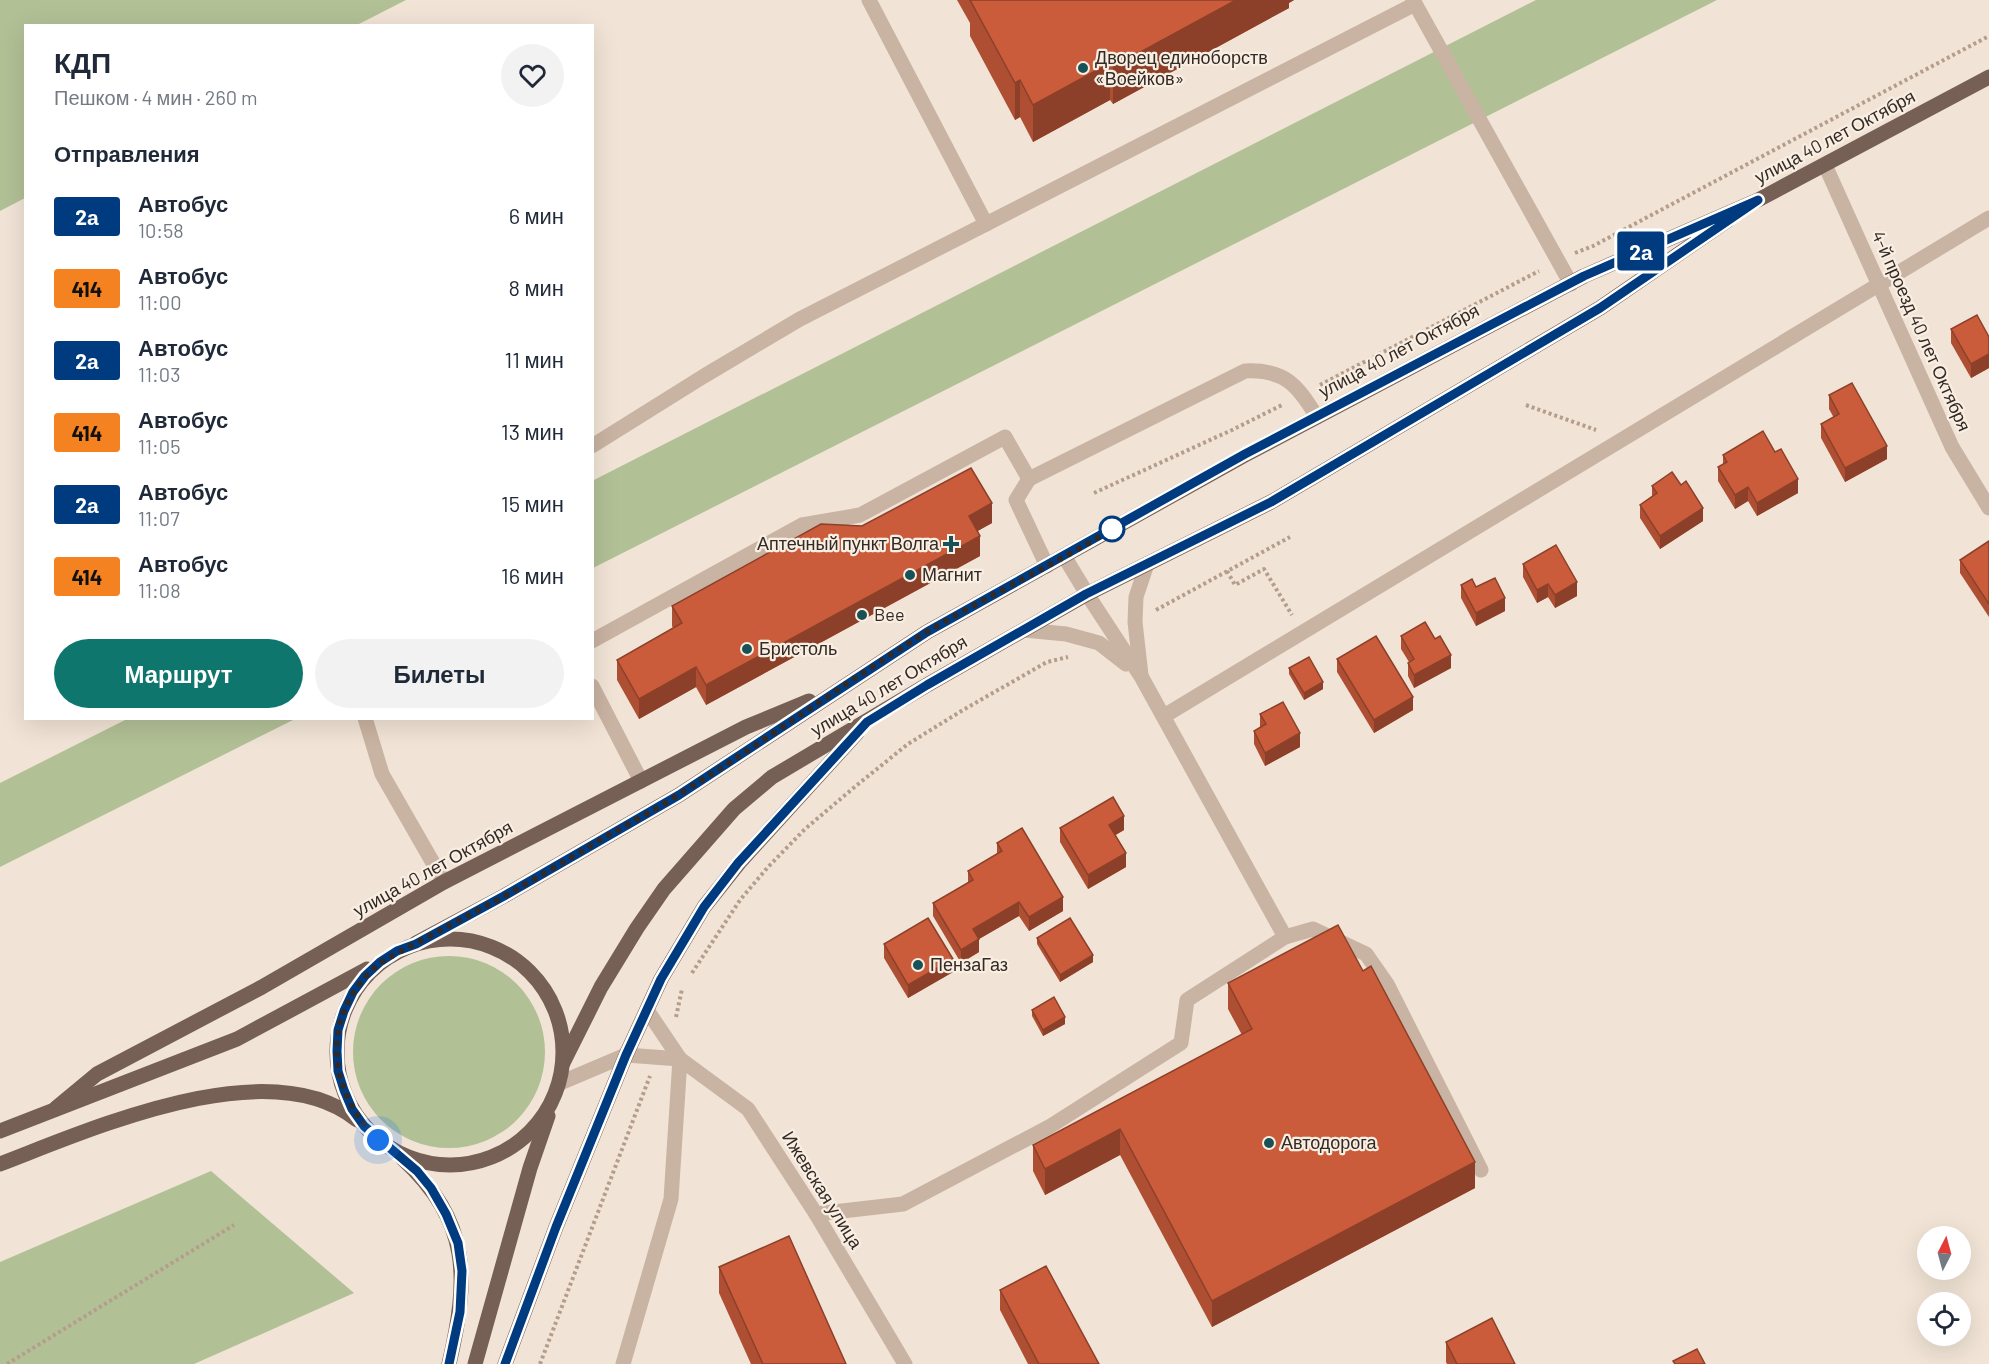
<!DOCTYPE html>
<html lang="ru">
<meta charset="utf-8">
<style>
:root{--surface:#fff;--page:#f2f2f3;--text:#1f2937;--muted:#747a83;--accent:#0f766e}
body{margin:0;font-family:Barlow,sans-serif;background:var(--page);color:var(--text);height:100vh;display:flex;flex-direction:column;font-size:22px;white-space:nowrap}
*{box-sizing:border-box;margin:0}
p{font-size:20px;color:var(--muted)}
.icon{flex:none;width:33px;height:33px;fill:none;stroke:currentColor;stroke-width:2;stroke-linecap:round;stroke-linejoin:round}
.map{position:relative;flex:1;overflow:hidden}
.side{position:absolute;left:24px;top:24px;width:570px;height:696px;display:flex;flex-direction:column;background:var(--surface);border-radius:0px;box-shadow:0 6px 24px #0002}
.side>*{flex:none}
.badge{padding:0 12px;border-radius:4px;font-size:21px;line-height:39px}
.needle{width:39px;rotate:6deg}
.fabs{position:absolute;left:1917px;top:1226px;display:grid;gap:12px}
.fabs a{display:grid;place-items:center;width:54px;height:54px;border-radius:50%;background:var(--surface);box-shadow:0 6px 24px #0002;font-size:30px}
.you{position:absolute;width:30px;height:30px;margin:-15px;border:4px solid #fff;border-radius:50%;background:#1a73e8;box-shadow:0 0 0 9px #1a73e833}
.map>.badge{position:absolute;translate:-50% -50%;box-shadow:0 0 0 3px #fff}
h2{padding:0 30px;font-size:22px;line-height:54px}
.round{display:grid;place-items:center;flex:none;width:63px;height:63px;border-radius:32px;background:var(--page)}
.overview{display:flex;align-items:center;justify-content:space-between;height:102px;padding:0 30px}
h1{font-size:28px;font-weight:800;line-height:45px}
.action{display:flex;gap:12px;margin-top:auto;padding:12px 30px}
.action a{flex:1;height:69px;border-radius:36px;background:var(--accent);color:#fff;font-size:24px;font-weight:800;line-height:69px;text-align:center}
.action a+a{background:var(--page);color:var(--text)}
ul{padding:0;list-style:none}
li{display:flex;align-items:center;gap:18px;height:72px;padding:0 30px}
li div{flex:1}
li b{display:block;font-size:22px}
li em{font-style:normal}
li .badge{min-width:66px;font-weight:700;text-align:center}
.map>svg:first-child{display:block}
</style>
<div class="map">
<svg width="1989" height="1364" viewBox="0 0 1989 1364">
<rect width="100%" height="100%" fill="#f1e4d6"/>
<!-- green -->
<g fill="#b2c096">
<path d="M 0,0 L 406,0 L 357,25 L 26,26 L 25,198 L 0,211 Z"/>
<path d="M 1536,0 L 1717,0 L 593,568 L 592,481 Z"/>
<path d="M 127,719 L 295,719 L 0,867 L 0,783 Z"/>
<circle cx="449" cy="1052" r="96"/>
<path d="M 211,1171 L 354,1293 L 194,1364 L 0,1364 L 0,1262 Z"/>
</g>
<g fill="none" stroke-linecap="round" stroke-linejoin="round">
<!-- path -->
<g stroke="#b59d8c" stroke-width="4" stroke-dasharray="3 3" stroke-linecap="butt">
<path d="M 1575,253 L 1593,246 L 1989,36"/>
<path d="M 1320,385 L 1539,271"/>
<path d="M 1526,405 L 1596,430"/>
<path d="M 1094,493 L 1232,430 L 1284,404"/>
<path d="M 1227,571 L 1235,585 L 1264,569 L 1292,615"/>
<path d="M 1156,610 L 1290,537"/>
<path d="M 692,973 L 740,900 L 768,867 L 805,829 L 857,785 L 908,744 L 963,710 L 1047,662 L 1068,657"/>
<path d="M 676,1017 L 682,989"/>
<path d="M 7,1364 L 234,1225"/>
<path d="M 540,1364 L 650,1076"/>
</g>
<!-- minor -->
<g stroke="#c9b3a2" stroke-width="15">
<path d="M 869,0 L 986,224 L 1415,4"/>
<path d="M 1413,0 L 1571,284"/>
<path d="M 1825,165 L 1952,447 L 1989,508"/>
<path d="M 592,446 L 704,376 L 800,319 L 986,224"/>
<path d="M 1029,479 L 1016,500 L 1047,566"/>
<path d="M 1024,630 L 1066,634 L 1099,643 L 1126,664"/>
<path d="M 592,641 L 802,525 L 860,515 L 1005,437 L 1029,479 L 1245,371 C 1285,369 1297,385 1317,417"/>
<path d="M 1141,675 L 1135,622 L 1136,597 L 1147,564"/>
<path d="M 592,686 L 641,781"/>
<path d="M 1164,716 L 1989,218"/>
<path d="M 365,718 L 382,774 L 444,882"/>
<path d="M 1285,937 L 1313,929 L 1366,954 L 1387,984 L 1481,1170"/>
<path d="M 647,1010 L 680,1059 L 748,1109 L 816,1214 L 905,1364"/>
<path d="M 560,1083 L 626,1055 L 680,1059"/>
<path d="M 816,1214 L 903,1204 L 1049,1127 L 1181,1043 L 1187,1000 L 1285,937 L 1142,678 L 1087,594 L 1064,556"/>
<path d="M 623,1364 L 671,1199 L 680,1059"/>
</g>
<!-- major -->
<g stroke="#766055" stroke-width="15">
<circle cx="450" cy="1052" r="113"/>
<path d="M 416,943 L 504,896 L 679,795 L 927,632 L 1245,455 L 1584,276 L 1758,200 L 1989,77"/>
<path d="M 563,1063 L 601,987 L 637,928 L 664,889 L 734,809 L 772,777 L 927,685 L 1087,594 L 1271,502 L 1600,308 L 1728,220"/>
<path d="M 56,1108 L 97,1074 L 262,987 L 444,882 L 746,727 L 809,701"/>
<path d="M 0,1131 L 237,1039 L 367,969"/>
<path d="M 402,1158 C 471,1222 469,1278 449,1364"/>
<path d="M 0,1164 C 92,1129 269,1049 357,1120"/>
<path d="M 475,1364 L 530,1168 L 548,1116"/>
<path d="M 505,1364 L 556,1227 L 626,1055 L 661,979 L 704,907 L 739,863 L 857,733"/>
</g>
</g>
<!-- wall -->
<g fill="#ae4f33">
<path d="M 957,0 L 1294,0 L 1289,3 L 1289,8 L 1113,104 L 1110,100 L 1033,142 L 1020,117 L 1015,120 L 970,36 L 970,23 Z"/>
<path d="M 1951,329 L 1989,337 L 1989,368 L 1971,378 L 1951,343 Z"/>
<path d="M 1829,395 L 1887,459 L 1845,482 L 1821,438 L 1821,424 L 1834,418 L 1829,409 Z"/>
<path d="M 1723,455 L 1798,493 L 1757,516 L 1748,501 L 1735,509 L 1718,481 L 1718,467 L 1723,465 Z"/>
<path d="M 1681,485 L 1703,521 L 1660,549 L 1640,518 L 1640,505 L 1652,496 L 1652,486 Z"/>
<path d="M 992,523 L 977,531 L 980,556 L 706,705 L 696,687 L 639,719 L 617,680 L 617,660 L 673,628 L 672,626 L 672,606 L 862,526 Z"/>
<path d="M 1989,541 L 1989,617 L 1960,573 L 1960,560 Z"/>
<path d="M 1523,564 L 1577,596 L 1555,608 L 1548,597 L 1537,603 L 1523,577 Z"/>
<path d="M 1461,585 L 1476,587 L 1505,611 L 1476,626 L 1461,598 Z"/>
<path d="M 1401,636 L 1451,668 L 1414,688 L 1408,676 L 1408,663 L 1409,662 L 1401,649 Z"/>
<path d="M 1337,659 L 1413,710 L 1374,733 L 1337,672 Z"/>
<path d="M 1289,668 L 1323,689 L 1304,700 L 1289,674 Z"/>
<path d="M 1260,714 L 1300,747 L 1265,766 L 1254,744 L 1254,731 L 1260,727 Z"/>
<path d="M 1060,828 L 1124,830 L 1115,835 L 1126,867 L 1088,889 L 1060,842 Z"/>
<path d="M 997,843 L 1063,911 L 1029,931 L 1019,916 L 979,939 L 979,952 L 961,963 L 933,916 L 933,903 L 968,882 L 968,871 L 997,854 Z"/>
<path d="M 1037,938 L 1093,962 L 1060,982 L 1037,944 Z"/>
<path d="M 884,944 L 953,972 L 908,998 L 884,958 Z"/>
<path d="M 1228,983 L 1475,1188 L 1212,1327 L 1120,1155 L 1045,1195 L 1033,1171 L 1033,1145 L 1242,1035 L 1228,1009 Z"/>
<path d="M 1032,1010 L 1065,1024 L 1043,1036 L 1032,1016 Z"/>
<path d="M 719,1267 L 846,1364 L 751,1364 L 719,1293 Z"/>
<path d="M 1000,1290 L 1099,1364 L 1028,1364 L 1000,1310 Z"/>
<path d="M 1446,1342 L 1515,1364 L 1447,1364 L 1446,1362 Z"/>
</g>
<!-- shaded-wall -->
<g fill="#8d4029">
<path d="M 1236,0 L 1294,0 L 1289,3 L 1289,8 L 1113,104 L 1113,67 Z"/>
<path d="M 1110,63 L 1110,100 L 1033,142 L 1033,105 Z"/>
<path d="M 1020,80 L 1020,117 L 1015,120 L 1015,83 Z"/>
<path d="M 1989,354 L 1989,368 L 1971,378 L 1971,364 Z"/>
<path d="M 1887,446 L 1887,459 L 1845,482 L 1845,468 Z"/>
<path d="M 1798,479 L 1798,493 L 1757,516 L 1757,503 Z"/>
<path d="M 1748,487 L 1748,501 L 1735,509 L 1735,495 Z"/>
<path d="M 992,503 L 992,523 L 969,536 L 969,516 Z"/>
<path d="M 1703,508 L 1703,521 L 1660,549 L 1660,536 Z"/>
<path d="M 980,536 L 980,556 L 706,705 L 706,685 Z"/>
<path d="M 1577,582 L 1577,596 L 1555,608 L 1555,595 Z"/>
<path d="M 1548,584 L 1548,597 L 1537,603 L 1537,590 Z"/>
<path d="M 1505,598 L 1505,611 L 1476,626 L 1476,613 Z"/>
<path d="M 1451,655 L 1451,668 L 1414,688 L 1414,675 Z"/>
<path d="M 696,667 L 696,687 L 639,719 L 639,699 Z"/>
<path d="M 1323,682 L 1323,689 L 1304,700 L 1304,693 Z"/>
<path d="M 1413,697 L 1413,710 L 1374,733 L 1374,720 Z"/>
<path d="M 1300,733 L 1300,747 L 1265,766 L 1265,753 Z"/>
<path d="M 1124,816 L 1124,830 L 1109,839 L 1109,825 Z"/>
<path d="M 1126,853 L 1126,867 L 1088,889 L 1088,875 Z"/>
<path d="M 1063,897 L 1063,911 L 1029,931 L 1029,917 Z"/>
<path d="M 1019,902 L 1019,916 L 979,939 L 979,952 L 961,963 L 961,950 L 973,929 Z"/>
<path d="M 1093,955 L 1093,962 L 1060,982 L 1060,975 Z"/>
<path d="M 953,959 L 953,972 L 908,998 L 908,985 Z"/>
<path d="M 1065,1017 L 1065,1024 L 1043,1036 L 1043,1030 Z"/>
<path d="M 1120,1129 L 1120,1155 L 1045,1195 L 1045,1169 Z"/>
<path d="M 1475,1162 L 1475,1188 L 1212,1327 L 1212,1301 Z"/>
</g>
<!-- building -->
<g fill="#ca5c3b" stroke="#8d4029" stroke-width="1.5">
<path d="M 970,0 L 1236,0 L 1113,67 L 1110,63 L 1033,105 L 1020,80 L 1015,83 Z"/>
<path d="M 1977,315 L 1989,337 L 1989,354 L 1971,364 L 1951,329 Z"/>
<path d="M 1852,383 L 1887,446 L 1845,468 L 1821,424 L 1839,414 L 1829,395 Z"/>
<path d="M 1763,431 L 1775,452 L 1781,449 L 1798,479 L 1757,503 L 1748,487 L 1735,495 L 1718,467 L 1727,462 L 1723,455 Z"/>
<path d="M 971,468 L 992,503 L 969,516 L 980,536 L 706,685 L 696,667 L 639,699 L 617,660 L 682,623 L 672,606 L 821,524 L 862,526 Z"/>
<path d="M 1672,472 L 1681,485 L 1686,481 L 1703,508 L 1660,536 L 1640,505 L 1657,493 L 1652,486 Z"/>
<path d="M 1989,541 L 1989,604 L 1960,560 Z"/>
<path d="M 1556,545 L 1577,582 L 1555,595 L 1548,584 L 1537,590 L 1523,564 Z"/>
<path d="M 1495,578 L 1505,598 L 1476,613 L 1461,585 L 1472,579 L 1476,587 Z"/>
<path d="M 1425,622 L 1435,639 L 1440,636 L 1451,655 L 1414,675 L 1408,663 L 1414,659 L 1401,636 Z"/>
<path d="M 1376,636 L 1413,697 L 1374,720 L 1337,659 Z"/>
<path d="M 1309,657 L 1323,682 L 1304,693 L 1289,668 Z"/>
<path d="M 1283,702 L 1300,733 L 1265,753 L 1254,731 L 1266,724 L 1260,714 Z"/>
<path d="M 1113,797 L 1124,816 L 1109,825 L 1126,853 L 1088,875 L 1060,828 Z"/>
<path d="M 1022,828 L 1063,897 L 1029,917 L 1019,902 L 973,929 L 979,939 L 961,950 L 933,903 L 973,880 L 968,871 L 1002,851 L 997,843 Z"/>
<path d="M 928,918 L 953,959 L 908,985 L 884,944 Z"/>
<path d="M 1070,918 L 1093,955 L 1060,975 L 1037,938 Z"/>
<path d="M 1338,925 L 1363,971 L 1371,966 L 1475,1162 L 1212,1301 L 1120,1129 L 1045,1169 L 1033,1145 L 1252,1029 L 1228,983 Z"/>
<path d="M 1054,997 L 1065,1017 L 1043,1030 L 1032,1010 Z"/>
<path d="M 789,1236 L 846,1364 L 763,1364 L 719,1267 Z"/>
<path d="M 1046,1266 L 1099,1364 L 1039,1364 L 1000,1290 Z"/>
<path d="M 1492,1318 L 1515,1364 L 1457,1364 L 1446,1342 Z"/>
<path d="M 1697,1349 L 1705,1364 L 1675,1364 L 1673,1361 Z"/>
</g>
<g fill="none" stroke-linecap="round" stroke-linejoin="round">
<!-- line casing -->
<g stroke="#fff" stroke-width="14">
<path id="line" d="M 449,1364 L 460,1312 L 462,1271 L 458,1243 L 446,1214 L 431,1188 L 417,1171 L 364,1126 L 352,1109 L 344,1090 L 338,1071 L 337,1051 L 338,1030 L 344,1011 L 353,992 L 365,976 L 380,962 L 397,951 L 416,944 L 504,896 L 679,795 L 927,632 L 1245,454 L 1584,276 L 1758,200 L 1600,308 L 1271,502 L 1086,594 L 927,685 L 867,722 L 738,863 L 704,907 L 661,979 L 626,1055 L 556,1227 L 505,1364"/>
</g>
<!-- line -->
<use href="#line" stroke="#003b80" stroke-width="9"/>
<!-- walk -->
<path stroke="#332925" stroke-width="6" stroke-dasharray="0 10.8" d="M 378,1140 C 338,1100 321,1043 354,992 C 374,961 391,957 420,941 C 447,927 473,913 499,899 C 534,880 567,860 600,840 C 626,825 653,811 678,795 C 763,743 842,684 927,632 C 987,596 1052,566 1112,529"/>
</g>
<!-- markers -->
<g fill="#195256" stroke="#f9eee2" stroke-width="2">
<circle cx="1083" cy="68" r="6"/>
<path d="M948 535h6v6h6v6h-6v6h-6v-6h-6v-6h6z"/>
<circle cx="910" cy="575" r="6"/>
<circle cx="862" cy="615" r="6"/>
<circle cx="747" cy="649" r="6"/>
<circle cx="918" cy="965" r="6"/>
<circle cx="1269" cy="1143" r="6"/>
</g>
<circle fill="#fff" stroke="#003b80" stroke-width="3" cx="1112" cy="529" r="12"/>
<g text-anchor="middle" stroke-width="4.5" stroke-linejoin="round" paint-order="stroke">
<!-- poi labels -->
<g font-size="18" fill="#332925" stroke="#f9eee2" text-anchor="start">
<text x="1095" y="64">Дворец единоборств<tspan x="1095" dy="21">«Воейков»</tspan></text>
<text x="939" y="550" text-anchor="end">Аптечный пункт Волга</text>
<text x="922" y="581">Магнит</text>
<text x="874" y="621">Bee</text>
<text x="759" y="655">Бристоль</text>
<text x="930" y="971">ПензаГаз</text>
<text x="1281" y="1149">Автодорога</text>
</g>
<!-- street labels -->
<g font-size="18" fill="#332925" stroke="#f9eee2">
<text transform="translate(1835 137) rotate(-28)" y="6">улица 40 лет Октября</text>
<text transform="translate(1921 331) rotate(66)" y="6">4-й проезд 40 лет Октября</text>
<text transform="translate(1399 351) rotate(-28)" y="6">улица 40 лет Октября</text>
<text transform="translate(889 686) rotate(-31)" y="6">улица 40 лет Октября</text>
<text transform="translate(433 869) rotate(-29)" y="6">улица 40 лет Октября</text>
<text transform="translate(822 1190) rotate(58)" y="6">Ижевская улица</text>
</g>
</g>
</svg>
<div class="fabs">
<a><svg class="needle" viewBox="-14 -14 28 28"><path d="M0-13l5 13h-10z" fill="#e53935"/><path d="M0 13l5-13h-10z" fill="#747a83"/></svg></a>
<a><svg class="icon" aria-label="locate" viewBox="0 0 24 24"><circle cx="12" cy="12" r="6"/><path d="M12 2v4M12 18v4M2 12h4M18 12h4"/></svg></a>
</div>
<div class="you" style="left:378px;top:1140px"></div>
<b class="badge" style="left:1641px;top:251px;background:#003b80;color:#fff">2а</b>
<section class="side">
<div class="overview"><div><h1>КДП</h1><p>Пешком · 4 мин · 260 m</p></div><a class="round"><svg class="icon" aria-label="heart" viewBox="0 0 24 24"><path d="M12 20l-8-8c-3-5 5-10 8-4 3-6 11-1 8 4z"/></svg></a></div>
<h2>Отправления</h2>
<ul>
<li><span class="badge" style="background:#003b80;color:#fff">2а</span><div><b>Автобус</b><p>10:58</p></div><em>6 мин</em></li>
<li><span class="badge" style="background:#f58220;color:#111">414</span><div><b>Автобус</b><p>11:00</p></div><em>8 мин</em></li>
<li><span class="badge" style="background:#003b80;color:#fff">2а</span><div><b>Автобус</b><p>11:03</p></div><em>11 мин</em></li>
<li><span class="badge" style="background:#f58220;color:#111">414</span><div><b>Автобус</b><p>11:05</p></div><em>13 мин</em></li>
<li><span class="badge" style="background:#003b80;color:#fff">2а</span><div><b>Автобус</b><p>11:07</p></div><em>15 мин</em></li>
<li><span class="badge" style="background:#f58220;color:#111">414</span><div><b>Автобус</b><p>11:08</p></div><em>16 мин</em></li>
</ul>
<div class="action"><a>Маршрут</a><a>Билеты</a></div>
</section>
</div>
